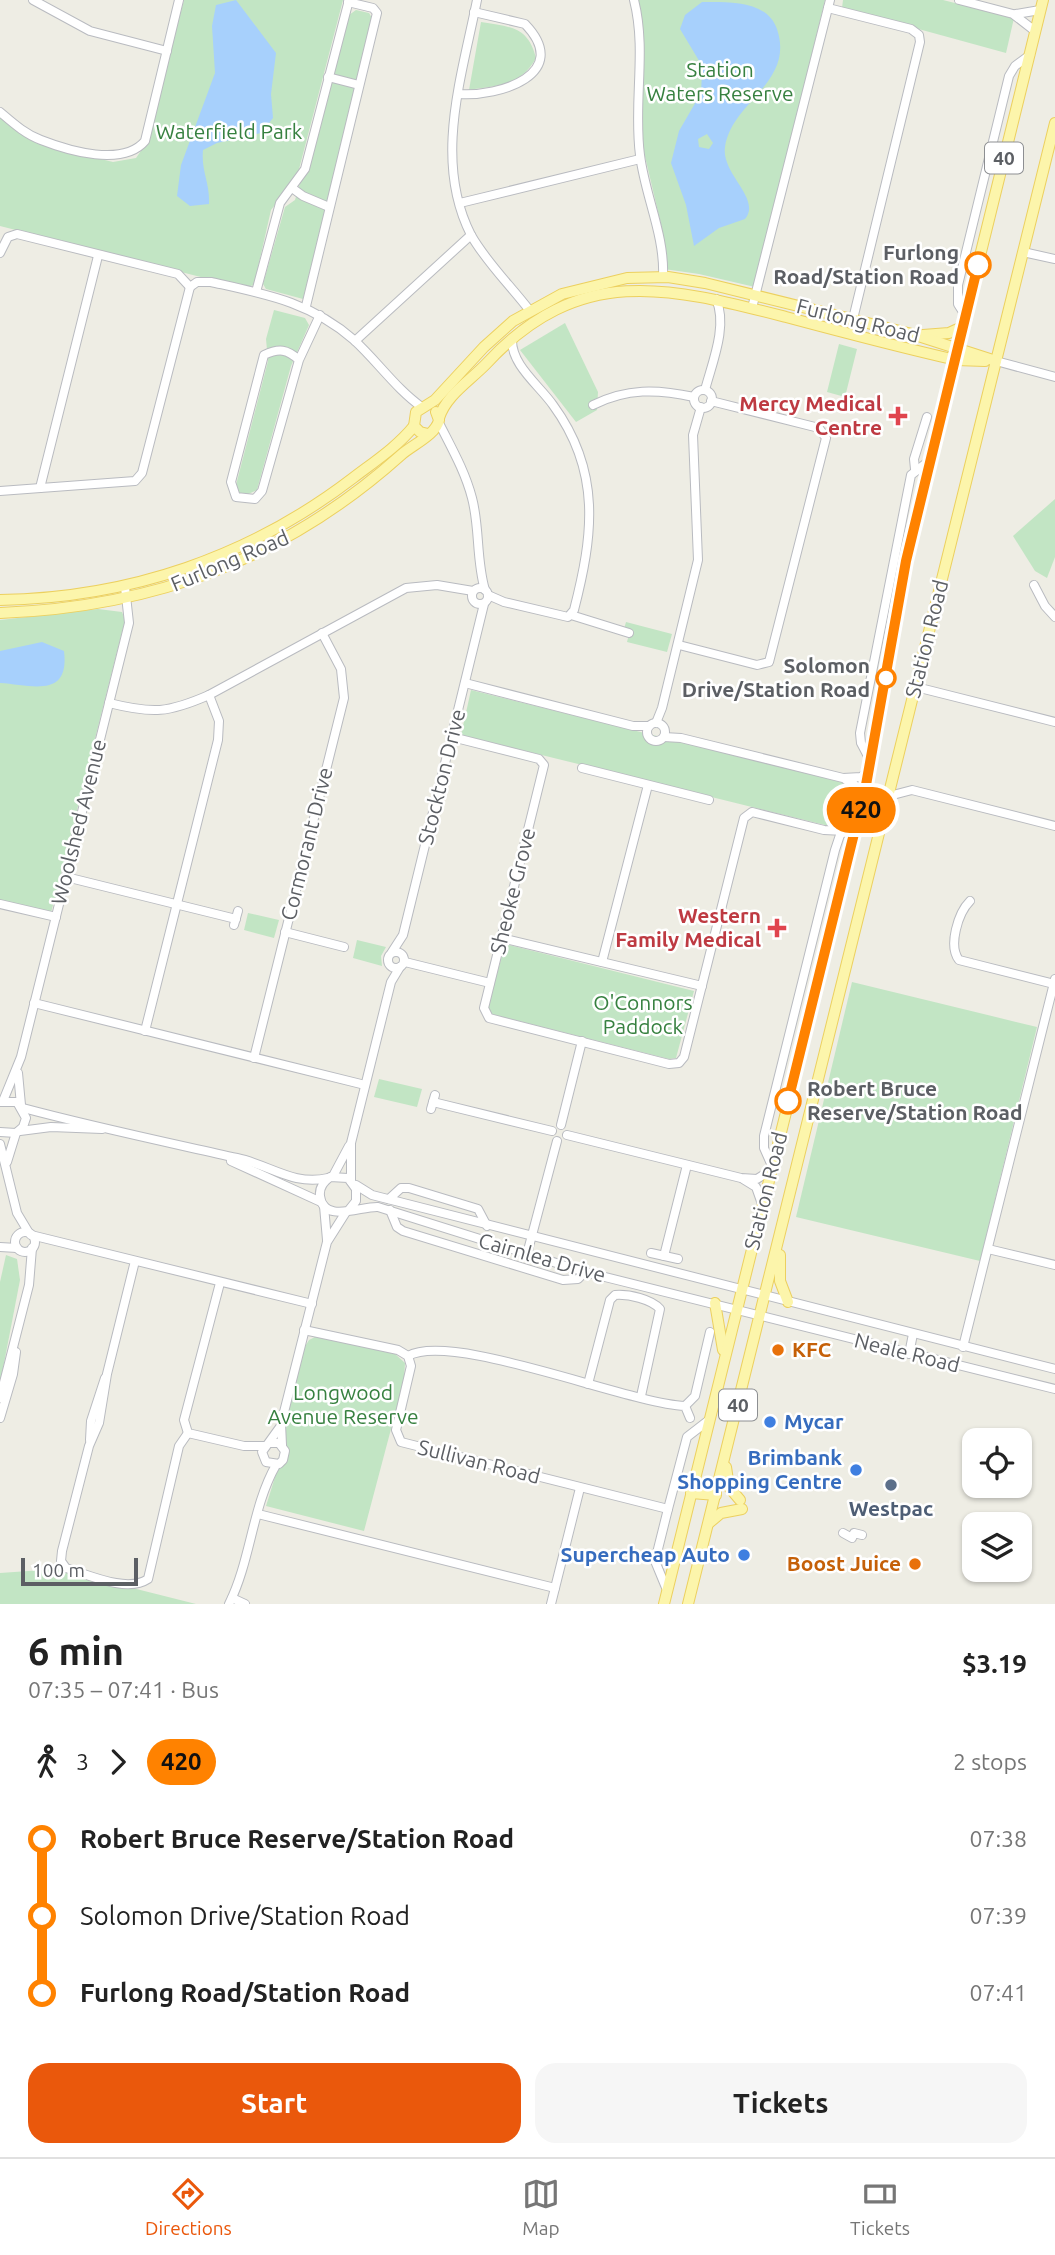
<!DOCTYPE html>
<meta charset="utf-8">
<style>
:root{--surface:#fff;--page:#f6f6f6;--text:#222;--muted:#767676;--line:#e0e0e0;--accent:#ea580c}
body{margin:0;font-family:Ubuntu,sans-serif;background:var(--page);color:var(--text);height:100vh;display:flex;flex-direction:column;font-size:26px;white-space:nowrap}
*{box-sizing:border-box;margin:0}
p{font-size:23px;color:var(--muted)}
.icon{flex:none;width:38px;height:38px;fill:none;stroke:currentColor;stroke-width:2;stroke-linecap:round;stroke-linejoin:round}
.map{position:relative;height:1604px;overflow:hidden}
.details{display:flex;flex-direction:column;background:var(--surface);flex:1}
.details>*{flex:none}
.badge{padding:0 14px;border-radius:23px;font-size:24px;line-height:46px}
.fabs{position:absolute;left:962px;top:1428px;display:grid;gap:14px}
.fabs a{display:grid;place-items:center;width:70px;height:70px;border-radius:14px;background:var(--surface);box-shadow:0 2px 5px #0004;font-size:35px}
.scale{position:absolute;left:21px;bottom:18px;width:117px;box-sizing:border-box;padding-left:7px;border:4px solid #5c5f64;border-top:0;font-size:19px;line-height:24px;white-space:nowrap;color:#5c5f64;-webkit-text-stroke:5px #fff;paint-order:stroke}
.map>.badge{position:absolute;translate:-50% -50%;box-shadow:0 0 0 4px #fff}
.legs{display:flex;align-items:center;gap:10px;height:77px;padding:0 28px;font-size:23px}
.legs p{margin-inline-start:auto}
.head{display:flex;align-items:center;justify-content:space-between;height:119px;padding:0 28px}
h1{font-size:38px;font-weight:700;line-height:52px}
.primary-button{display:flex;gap:14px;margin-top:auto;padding:14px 28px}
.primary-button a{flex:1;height:80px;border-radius:21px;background:var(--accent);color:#fff;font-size:28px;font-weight:700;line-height:80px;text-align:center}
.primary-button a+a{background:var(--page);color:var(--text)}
ul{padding:0 28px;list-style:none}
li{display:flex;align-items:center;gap:24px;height:77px;font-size:26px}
li i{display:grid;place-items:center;width:10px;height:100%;margin:0 9px;background:currentColor}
li i::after{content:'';width:18px;height:18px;margin:-9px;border:5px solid;border-radius:50%;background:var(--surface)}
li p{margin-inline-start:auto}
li:first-child i{background:linear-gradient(#0000 50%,currentColor 0)}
li:last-child i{background:linear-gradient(currentColor 50%,#0000 0)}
.tabs{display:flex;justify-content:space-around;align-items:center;height:98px;border-top:2px solid var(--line);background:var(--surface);font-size:19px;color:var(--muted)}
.tabs a{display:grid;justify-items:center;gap:4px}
.tabs .selected{color:var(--accent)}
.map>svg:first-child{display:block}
</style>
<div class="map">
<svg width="1055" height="1604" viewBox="0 0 1055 1604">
<rect width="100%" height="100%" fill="#eeede4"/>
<!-- green -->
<g fill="#c2e5c4">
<path d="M 184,0 L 343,0 L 297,177 L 271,210 L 254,285 L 244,288 L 0,226 L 0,116 L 40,144 L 113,162 L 136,158 L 147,142 Z"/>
<path d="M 631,0 L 825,0 L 755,287 L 699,274 L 664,269 L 663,233 L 643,148 L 640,117 L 641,37 Z"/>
<path d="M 843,0 L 943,0 L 1014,18 L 1006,53 L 842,8 Z"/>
<path d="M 356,10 L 369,13 L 372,18 L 303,299 L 266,289 L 263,284 L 285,207 L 295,200 L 349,15 Z"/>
<path d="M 481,22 C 510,27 528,26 536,58 C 520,87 498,85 469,90 Z"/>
<path d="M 274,310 L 305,318 L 309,325 L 291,366 L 257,490 L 244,496 L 239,493 L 236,485 L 268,361 L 266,339 Z"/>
<path d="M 565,323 L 598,392 L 597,410 L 576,422 L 520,350 Z"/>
<path d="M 839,344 L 857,349 L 845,397 L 827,392 Z"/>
<path d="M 1055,499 L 1055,557 L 1047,578 L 1035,571 L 1013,536 Z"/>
<path d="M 98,609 L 122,612 L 125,620 L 51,913 L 0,900 L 0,620 Z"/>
<path d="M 626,622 L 672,634 L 667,652 L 627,642 L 630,630 L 624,629 Z"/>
<path d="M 471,690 L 851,784 L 841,829 L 461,735 Z"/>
<path d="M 248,913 L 279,920 L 274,938 L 244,930 Z"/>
<path d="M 357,940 L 386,947 L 381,956 L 382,966 L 353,958 Z"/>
<path d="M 505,944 L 694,991 L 676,1058 L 669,1059 L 491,1014 L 488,1008 Z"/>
<path d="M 852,982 L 1037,1027 L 980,1261 L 796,1217 Z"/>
<path d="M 379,1079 L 422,1089 L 417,1107 L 374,1097 Z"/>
<path d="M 6,1255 L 17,1259 L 20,1280 L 0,1384 L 0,1282 Z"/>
<path d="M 315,1337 L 394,1353 L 405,1363 L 404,1380 L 364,1531 L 266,1506 L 285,1445 L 285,1427 L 304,1348 L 309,1340 Z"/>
<path d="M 57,1569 L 196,1604 L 0,1604 L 0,1573 Z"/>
</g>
<!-- water -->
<g fill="#a7d0fc" fill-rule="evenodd">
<path d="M 236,0 L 276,53 L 271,94 L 273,118 L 261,133 L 217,143 L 203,150 C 201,172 210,182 209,204 L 190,206 L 177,196 L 181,165 L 215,73 L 212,26 L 216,5 Z"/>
<path d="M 702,2 C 728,2 767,0 777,29 C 795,83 732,101 725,147 C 721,174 762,199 745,219 L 719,228 L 694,246 L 686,205 L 671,163 L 679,131 L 701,93 L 702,72 L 701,64 L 680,29 L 685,15 ZM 707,134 L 713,143 L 709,149 L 699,147 L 698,139 Z"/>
<path d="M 42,642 L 64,651 C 70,699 31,685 0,683 L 0,651 Z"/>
</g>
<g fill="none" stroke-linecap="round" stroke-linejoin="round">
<!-- minor casing -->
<g stroke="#b9bbc0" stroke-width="10">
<g id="minor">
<path d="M 33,0 L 90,31 L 167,51"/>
<path d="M 477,0 C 462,76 433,161 471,235 C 486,262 511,286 530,311"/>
<path d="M 634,0 C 647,51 633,103 640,155 C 645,196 665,235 663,277"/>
<path d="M 959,0 L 1013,14 L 1035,31"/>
<path d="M 828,8 L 911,29 L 919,35 L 920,42 L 853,319"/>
<path d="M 1016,14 L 1040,10"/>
<path d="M 328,77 L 359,85"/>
<path d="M 459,94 C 499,97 573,74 525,24 L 474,12"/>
<path d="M 0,112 C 13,123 25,134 41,140 C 69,151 123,167 145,141 L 179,0"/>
<path d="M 292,188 L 303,196 L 329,207"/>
<path d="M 460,203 L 640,159"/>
<path d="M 1023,252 L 1055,259"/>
<path d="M 0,253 L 8,237 L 17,234 L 178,274 L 190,287 L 197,282 L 211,282 C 265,294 311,302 354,340 C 378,362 396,389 423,408"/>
<path d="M 256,292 L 280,203 L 305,169 L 349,0"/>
<path d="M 306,306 L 377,13 L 373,8 L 348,2"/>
<path d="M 752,308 L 830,0"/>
<path d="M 965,315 L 958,304 L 958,285 L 1009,76 L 1015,66 L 1030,55"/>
<path d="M 355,341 L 471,235"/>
<path d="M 299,360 C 287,349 279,348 264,355 L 231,482 L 236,497 L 255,499 L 262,491 L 299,360 L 320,315"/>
<path d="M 996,361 L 1055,377"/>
<path d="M 705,390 C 712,363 728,326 716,299"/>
<circle cx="703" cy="399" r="9"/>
<path d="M 593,405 C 627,388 657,389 694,397"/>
<path d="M 439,423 C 451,447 465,471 472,498 C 480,528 476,560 485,590"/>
<path d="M 915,469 L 914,459 L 927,417"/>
<path d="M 40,488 L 98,256"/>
<path d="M 0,491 L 135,481 L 142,473 L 190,287"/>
<path d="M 1034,585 L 1045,606 L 1055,617"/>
<circle cx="480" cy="596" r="8"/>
<path d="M 488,595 L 504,602 L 568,617 L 574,610 C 593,536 602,472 553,405 C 539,385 511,365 512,339"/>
<path d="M 571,615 L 629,633"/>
<path d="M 679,645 L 757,665 L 769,662 L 826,438 L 819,428 L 711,401"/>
<path d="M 465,683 L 633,726 L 649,726"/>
<path d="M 916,687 L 1055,722"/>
<path d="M 109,703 C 153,714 168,713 209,695 L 406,588 L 437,585 L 473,591"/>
<circle cx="656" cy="732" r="9"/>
<path d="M 656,723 L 662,708 L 698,560 L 693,435 L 701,407"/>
<path d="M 452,737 L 539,759 L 544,765 L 484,1008 L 489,1018 L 669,1064 L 679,1063 L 684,1057 L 744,818 L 752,812 L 824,830 L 844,831"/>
<path d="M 664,737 L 681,738 L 843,778 L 861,777 L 869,771"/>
<path d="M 871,762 L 861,743 L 860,733 L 911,475 L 929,461"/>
<path d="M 582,768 L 709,800"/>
<path d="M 846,780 L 854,784 L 863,800"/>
<path d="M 889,796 L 912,790 L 1055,826"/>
<path d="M 66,877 L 236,919"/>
<path d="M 970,901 C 958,913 948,946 959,960 L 1054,984"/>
<path d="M 0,904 L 56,917"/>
<path d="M 234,925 L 238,911"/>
<path d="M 285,932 L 344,947"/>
<path d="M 501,938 L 702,986"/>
<circle cx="396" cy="960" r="8"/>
<path d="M 392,952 L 403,935 L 484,604"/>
<path d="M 405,962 L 490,983"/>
<path d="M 602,962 L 648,785"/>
<path d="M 34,1003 L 365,1085"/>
<path d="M 145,1031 L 218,740 L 219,721 L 209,695"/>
<path d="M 254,1058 L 344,698 L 341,669 L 322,633"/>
<path d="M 18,1073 L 21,1105"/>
<path d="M 3,1101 L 21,1057 L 129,623 L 125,587"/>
<path d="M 0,1102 L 17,1102 L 26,1118 L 23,1127 L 16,1133 L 0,1132"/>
<path d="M 433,1102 L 552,1131"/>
<path d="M 23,1108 C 94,1127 166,1142 237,1158 C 270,1165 293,1186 328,1178"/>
<path d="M 431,1109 L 435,1095"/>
<path d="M 561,1125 L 582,1041"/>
<path d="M 20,1131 L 51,1127 L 102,1129"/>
<path d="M 567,1135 L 741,1178 L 757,1179 L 771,1170"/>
<path d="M 0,1144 L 17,1213 L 29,1233"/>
<path d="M 231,1161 L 321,1202"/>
<path d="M 7,1162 L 16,1133"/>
<path d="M 772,1166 L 764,1148 L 764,1136 L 835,850 L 840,835 L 858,822"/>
<path d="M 333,1176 L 349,1146"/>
<path d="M 743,1179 L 756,1187 L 762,1204"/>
<path d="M 351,1181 L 351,1143 L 391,982 L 400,967"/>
<path d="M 356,1185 L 372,1195 L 1055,1369"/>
<path d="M 389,1199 L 401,1188 L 409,1188 L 478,1209 L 487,1226"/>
<path d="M 324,1206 L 327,1240"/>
<path d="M 390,1210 L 397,1227 L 403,1231 L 563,1280 L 578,1279 L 585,1272"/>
<path d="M 348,1211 L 356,1201 L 356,1189 L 348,1178 L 330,1177 C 324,1182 319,1187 320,1196 C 323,1224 361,1206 378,1207 L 585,1272 L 1055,1389"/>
<circle cx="25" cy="1242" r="10"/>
<path d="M 31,1235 L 312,1304"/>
<path d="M 0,1247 L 17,1248"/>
<path d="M 988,1249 L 1055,1265"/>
<path d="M 651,1253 L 678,1259"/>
<path d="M 527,1254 L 557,1141"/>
<path d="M 664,1256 L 687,1165"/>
<path d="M 135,1261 L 107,1374 L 99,1423 L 89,1446 L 62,1551 L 61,1561 L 66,1568 C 89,1575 127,1593 148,1579 L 179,1446 L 188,1433"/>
<path d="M 220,1283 L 184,1420 L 188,1433 L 244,1446 L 265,1446"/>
<path d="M 304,1330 L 398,1350 L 408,1356 L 411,1366 L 396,1430 L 401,1442 L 668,1509"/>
<path d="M 963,1347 L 1055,979"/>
<path d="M 909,1354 L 913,1334"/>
<path d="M 408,1356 C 452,1331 626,1403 685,1406 L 690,1418"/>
<path d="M 588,1384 L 610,1300 L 615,1295 C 629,1294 651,1299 660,1309 L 641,1396"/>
<path d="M 0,1398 L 29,1285 L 32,1248"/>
<path d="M 685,1406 L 695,1396 L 710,1332"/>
<path d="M 0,1418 L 13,1374 L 16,1352"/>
<path d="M 90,1440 L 91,1421 L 105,1378"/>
<path d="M 271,1443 L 279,1443 L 285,1451 L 283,1460 L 279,1464 L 266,1462 L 262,1452 L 280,1427"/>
<path d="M 282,1445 L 281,1424 L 327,1242 L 346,1212"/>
<path d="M 258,1514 L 555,1588"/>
<path d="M 843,1533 L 852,1538 L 854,1533 L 862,1535"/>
<path d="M 667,1590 L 655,1561 L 668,1509 L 687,1437 L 709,1420"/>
<path d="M 232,1598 L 245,1604"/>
<path d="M 229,1604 C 251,1560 252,1507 276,1465"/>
<path d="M 551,1604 L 580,1488"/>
</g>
</g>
<!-- major casing -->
<g stroke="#ecd05f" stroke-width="12">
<g id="major">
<path d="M 923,335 L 949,333 L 962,327"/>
<path d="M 439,418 C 446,395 471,380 487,363 C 580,263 669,287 786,317 C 842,332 899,347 956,360 L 985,361"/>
<path d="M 428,434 L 420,432 L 414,426 L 416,412 L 435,400 L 484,347 L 513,321 L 562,294 L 627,278 L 668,277 L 705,283 L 912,334 L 996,361"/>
<path d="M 0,600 C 129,598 250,557 353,478 C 374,462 397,447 414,426"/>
<path d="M 0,613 C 155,607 285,559 401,455 C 412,445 436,435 439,420 L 436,412"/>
<path d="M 780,1255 L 780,1281 L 788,1302"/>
<path d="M 715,1303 L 723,1350"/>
<path d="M 726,1467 L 729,1487 L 740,1500"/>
<path d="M 691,1493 L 716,1495"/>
<path d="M 709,1523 L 721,1513 L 742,1509"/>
<path d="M 664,1604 L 858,822 L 915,520 L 1043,0"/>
<path d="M 688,1604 L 1055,123"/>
</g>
</g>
<!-- minor -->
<use href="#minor" stroke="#fff" stroke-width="8"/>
<!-- major -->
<use href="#major" stroke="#fcf5ab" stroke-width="10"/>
</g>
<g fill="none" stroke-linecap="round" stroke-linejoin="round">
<!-- line-1 casing -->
<g stroke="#fff" stroke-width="16">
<path id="line-1" d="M 788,1101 L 866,785 L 906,561 L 978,265"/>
</g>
<!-- line-1 -->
<use href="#line-1" stroke="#ff8200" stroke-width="10"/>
</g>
<!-- markers -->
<g fill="#fff" stroke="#ff8200" stroke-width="3.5">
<circle cx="978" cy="265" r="12"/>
<circle cx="886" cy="678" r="9"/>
<circle cx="788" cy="1101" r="12"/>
</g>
<g fill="#e0444e" stroke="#fff" stroke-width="2.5">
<path d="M894.5 405.5h7v7h7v7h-7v7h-7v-7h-7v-7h7z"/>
<path d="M773.5 917.5h7v7h7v7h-7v7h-7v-7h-7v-7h7z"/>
</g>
<g fill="#e8710a" stroke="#fff" stroke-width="2.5">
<circle cx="778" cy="1350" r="7"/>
<circle cx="915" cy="1564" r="7"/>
</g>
<g fill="#3f7fe0" stroke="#fff" stroke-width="2.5">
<circle cx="770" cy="1422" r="7"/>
<circle cx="856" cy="1470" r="7"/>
<circle cx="744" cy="1555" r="7"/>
</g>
<circle fill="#5c6f8a" stroke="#fff" stroke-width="2.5" cx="891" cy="1485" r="7"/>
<g text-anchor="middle" stroke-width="5" stroke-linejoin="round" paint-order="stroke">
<!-- shield labels -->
<g fill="#fff" stroke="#8d8f92" stroke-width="2">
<rect x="985" y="142.5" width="38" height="31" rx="5"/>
<rect x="719" y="1389.5" width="38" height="31" rx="5"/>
</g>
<g font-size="19" font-weight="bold" fill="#5c5f64">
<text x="1004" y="165">40</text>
<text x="738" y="1412">40</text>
</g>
<!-- park labels -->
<g font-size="21" fill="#378140" stroke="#fff">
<text x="720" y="77">Station<tspan x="720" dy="24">Waters Reserve</tspan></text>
<text x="229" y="139">Waterfield Park</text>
<text x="643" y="1010">O'Connors<tspan x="643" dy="24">Paddock</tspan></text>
<text x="343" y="1400">Longwood<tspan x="343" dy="24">Avenue Reserve</tspan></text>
</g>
<!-- stop labels -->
<g font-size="21" font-weight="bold" fill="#5c5f64" stroke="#fff" text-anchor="end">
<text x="959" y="260">Furlong<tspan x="959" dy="24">Road/Station Road</tspan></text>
<text x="870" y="673">Solomon<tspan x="870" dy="24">Drive/Station Road</tspan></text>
<text x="807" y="1096" text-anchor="start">Robert Bruce<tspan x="807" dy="24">Reserve/Station Road</tspan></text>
</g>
<!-- street labels -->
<g font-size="21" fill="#5c5f64" stroke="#fff">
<text transform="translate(858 321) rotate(14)" y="7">Furlong Road</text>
<text transform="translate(230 561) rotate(-23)" y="7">Furlong Road</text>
<text transform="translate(927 639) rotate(-76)" y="7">Station Road</text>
<text transform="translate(442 777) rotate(-76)" y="7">Stockton Drive</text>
<text transform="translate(79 822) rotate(-76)" y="7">Woolshed Avenue</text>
<text transform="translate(307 844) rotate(-76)" y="7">Cormorant Drive</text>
<text transform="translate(513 891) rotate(-76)" y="7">Sheoke Grove</text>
<text transform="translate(766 1191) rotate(-76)" y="7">Station Road</text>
<text transform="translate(542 1258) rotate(16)" y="7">Cairnlea Drive</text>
<text transform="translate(907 1353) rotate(14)" y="7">Neale Road</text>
<text transform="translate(479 1462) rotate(14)" y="7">Sullivan Road</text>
</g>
<!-- health labels -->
<g font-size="21" font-weight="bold" fill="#be3a42" stroke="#fff" text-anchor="end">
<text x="882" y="411">Mercy Medical<tspan x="882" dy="24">Centre</tspan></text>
<text x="761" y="923">Western<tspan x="761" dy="24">Family Medical</tspan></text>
</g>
<!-- food labels -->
<g font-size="21" font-weight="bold" fill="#c56008" stroke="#fff" text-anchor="start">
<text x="792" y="1357">KFC</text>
<text x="901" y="1571" text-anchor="end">Boost Juice</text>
</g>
<!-- shop labels -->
<g font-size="21" font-weight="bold" fill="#366cbe" stroke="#fff" text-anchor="end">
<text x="784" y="1429" text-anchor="start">Mycar</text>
<text x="842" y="1465">Brimbank<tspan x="842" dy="24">Shopping Centre</tspan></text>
<text x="730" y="1562">Supercheap Auto</text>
</g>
<!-- service labels -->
<g font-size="21" font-weight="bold" fill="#4e5e75" stroke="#fff">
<text x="891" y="1516">Westpac</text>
</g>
</g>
</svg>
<div class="fabs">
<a><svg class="icon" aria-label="locate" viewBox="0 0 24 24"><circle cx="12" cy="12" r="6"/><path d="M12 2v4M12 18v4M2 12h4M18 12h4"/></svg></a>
<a><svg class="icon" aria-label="layers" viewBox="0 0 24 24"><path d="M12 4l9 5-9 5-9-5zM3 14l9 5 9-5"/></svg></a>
</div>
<div class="scale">100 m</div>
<b class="badge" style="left:861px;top:810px;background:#ff8200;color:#111">420</b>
</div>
<section class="details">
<div class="head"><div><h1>6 min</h1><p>07:35 – 07:41 · Bus</p></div><b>$3.19</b></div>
<div class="legs"><svg class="icon" aria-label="walk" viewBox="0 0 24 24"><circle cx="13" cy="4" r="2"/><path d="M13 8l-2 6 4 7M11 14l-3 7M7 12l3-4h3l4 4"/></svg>3<svg class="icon" aria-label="forward" viewBox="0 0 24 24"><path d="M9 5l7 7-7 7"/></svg><b class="badge" style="background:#ff8200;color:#111">420</b><p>2 stops</p></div>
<ul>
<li><i style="color:#ff8200"></i><b>Robert Bruce Reserve/Station Road</b><p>07:38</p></li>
<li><i style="color:#ff8200"></i><span>Solomon Drive/Station Road</span><p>07:39</p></li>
<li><i style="color:#ff8200"></i><b>Furlong Road/Station Road</b><p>07:41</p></li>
</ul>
<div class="primary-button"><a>Start</a><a>Tickets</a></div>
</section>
<nav class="tabs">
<a class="selected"><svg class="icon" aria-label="directions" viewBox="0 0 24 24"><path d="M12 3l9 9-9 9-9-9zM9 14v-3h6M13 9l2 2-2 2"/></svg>Directions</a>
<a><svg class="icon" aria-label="map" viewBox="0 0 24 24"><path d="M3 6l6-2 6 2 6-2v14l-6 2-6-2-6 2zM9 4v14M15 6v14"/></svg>Map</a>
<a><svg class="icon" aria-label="tickets" viewBox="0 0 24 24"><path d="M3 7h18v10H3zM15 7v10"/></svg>Tickets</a>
</nav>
